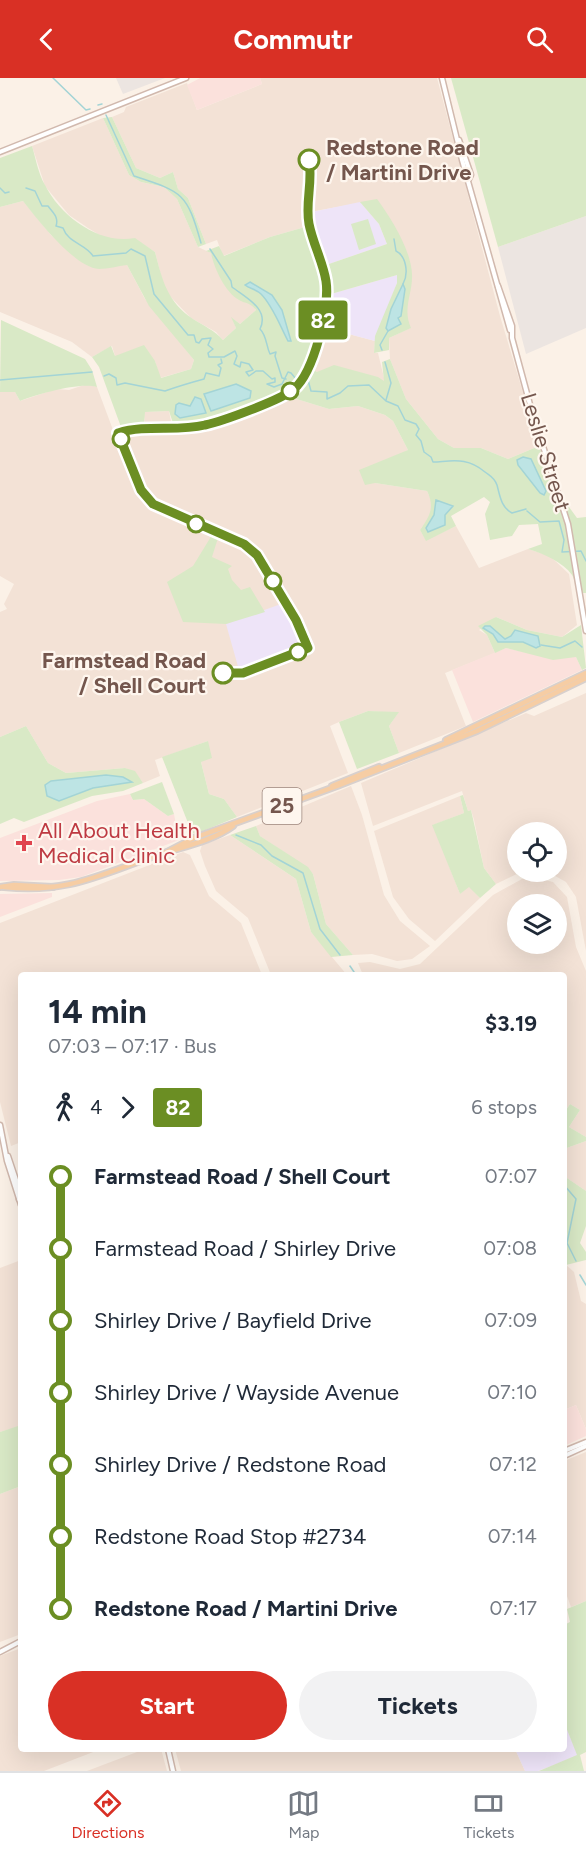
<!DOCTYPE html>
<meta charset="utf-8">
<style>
:root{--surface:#fff;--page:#f2f2f3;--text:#1f2937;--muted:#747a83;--line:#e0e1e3;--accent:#d93025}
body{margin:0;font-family:Figtree,sans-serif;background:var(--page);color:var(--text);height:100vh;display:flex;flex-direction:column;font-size:22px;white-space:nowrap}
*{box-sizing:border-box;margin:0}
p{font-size:20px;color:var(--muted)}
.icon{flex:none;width:33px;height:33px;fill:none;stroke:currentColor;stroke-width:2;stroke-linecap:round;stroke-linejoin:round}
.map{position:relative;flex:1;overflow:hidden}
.panel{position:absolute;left:18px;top:894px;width:549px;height:780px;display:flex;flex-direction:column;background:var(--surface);border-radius:6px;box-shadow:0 6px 24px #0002}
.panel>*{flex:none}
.badge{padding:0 12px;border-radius:4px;font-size:21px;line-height:39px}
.buttons{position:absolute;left:507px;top:744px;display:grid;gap:12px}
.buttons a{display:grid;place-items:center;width:60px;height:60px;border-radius:50%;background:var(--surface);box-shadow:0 6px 24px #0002;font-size:30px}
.map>.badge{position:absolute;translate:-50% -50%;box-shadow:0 0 0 3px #fff}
.legs{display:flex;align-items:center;gap:9px;height:66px;padding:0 30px;font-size:20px}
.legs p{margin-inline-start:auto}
.headline{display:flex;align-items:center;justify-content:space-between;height:102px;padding:0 30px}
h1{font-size:33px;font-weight:700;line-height:45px}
.cta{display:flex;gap:12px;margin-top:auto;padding:12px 30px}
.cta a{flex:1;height:69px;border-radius:36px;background:var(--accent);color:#fff;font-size:24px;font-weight:700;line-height:69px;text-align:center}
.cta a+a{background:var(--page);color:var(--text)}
ul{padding:0 30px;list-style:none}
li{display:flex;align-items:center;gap:21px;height:72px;font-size:22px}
li i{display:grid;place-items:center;width:9px;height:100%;margin:0 8px;background:currentColor}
li i::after{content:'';width:15px;height:15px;margin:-8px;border:4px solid;border-radius:50%;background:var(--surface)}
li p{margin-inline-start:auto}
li:first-child i{background:linear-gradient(#0000 50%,currentColor 0)}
li:last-child i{background:linear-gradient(currentColor 50%,#0000 0)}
header{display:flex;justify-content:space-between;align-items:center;height:78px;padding:0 30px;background:var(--accent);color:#fff;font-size:27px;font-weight:700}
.tabs{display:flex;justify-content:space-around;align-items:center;height:84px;border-top:2px solid var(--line);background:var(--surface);font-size:16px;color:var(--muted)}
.tabs a{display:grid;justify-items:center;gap:3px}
.tabs .on{color:var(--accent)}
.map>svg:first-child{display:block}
</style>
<header><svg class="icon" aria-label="back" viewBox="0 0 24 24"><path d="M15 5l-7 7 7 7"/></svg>Commutr<svg class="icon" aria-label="search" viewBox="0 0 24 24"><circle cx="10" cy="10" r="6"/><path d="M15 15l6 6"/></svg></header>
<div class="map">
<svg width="586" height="1693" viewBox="0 0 586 1693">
<rect width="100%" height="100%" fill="#fbf1e7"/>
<!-- residential -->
<g fill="#f3e2d6" fill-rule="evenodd">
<path d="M 260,0 L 437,0 L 500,238 L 539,368 L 508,381 L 481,370 L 454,370 L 438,361 L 406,321 L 390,281 L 389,260 L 410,250 L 406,239 L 406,227 L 411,207 L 377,122 L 304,135 L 305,149 L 270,159 L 223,178 L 217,162 L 206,166 L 188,120 L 178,111 L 173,94 L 160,100 L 136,90 L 112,39 L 124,34 L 126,29 L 187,5 L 197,32 L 262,6 Z"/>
<path d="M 103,40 L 129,97 L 141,104 L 164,109 L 177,121 L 198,169 L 211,175 L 222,202 L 238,221 L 251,225 L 256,232 L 240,246 L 232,240 L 236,250 L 223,262 L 216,254 L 191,240 L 165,213 L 155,174 L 135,161 L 121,163 L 103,159 L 88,150 L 69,137 L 45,108 L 32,68 Z"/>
<path d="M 23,123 L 51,157 L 77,179 L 127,187 L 145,221 L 194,282 L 191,291 L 160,300 L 155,283 L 115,278 L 112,268 L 92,279 L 72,264 L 0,234 L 0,129 Z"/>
<path d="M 326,250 L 375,263 L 374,275 L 378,275 L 385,304 L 317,294 L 311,290 Z"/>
<path d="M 87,306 L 97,309 L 116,360 L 145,354 L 144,334 L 169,333 L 173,354 L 193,354 L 212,350 L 290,319 L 329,331 L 358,328 L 385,337 L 393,343 L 408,372 L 400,377 L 375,405 L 427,413 L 432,424 L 431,437 L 420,452 L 426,462 L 456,448 L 479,490 L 528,471 L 550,478 L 569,496 L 577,547 L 562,559 L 527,552 L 496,539 L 479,552 L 487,557 L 495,575 L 445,595 L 466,648 L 399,675 L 389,648 L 398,635 L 368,633 L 339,644 L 330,648 L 348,695 L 237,739 L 224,721 L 209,716 L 201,684 L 208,663 L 155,682 L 160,698 L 143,705 L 135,694 L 125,690 L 66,695 L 48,685 L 26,648 L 0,659 L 0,534 L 7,531 L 4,526 L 14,506 L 0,498 L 0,314 L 15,314 L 20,323 L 56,311 L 69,312 Z"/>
<path d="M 586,615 L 586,873 L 576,819 L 566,804 L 548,794 L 556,794 L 556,754 L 518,754 L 518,794 L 521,794 L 496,806 L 484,790 L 474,742 L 471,732 L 468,733 L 462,713 L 373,748 L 361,705 L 526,635 L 534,638 Z"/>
<path d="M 351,708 L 362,737 L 384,817 L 400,843 L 430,868 L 412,881 L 397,883 L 372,876 L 353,877 L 326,846 L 313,796 L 308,790 L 260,758 L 256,748 Z"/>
<path d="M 460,718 L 464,735 L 433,747 L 460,816 L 469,808 L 480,820 L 435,863 L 409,841 L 393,819 L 374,753 Z"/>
<path d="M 230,757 L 296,801 L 311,854 L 347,897 L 271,897 L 248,840 L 216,813 L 205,788 L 200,773 L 202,767 Z"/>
<path d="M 183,774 L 190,777 L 209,818 L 241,845 L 262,897 L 21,897 L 21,1064 L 11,1068 L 0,1024 L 0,845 Z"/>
<path d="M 533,799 L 553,804 L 567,819 L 576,869 L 586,893 L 586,1059 L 569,1049 L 580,1032 L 570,1026 L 564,1035 L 564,897 L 363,897 L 358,885 L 370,884 L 400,891 L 420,886 L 493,817 L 522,801 ZM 518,826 L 556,826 L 556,866 L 518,866 Z"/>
<path d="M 586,1063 L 586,1113 L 564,1098 L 564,1071 Z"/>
<path d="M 564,1180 L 566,1187 L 574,1194 L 581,1223 L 586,1226 L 586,1351 L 576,1327 L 564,1332 Z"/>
<path d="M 21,1182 L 21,1348 L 0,1354 L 0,1190 Z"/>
<path d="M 586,1374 L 586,1523 L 571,1529 L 564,1510 L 564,1383 Z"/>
<path d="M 21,1408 L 21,1556 L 0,1564 L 0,1416 Z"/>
<path d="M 21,1570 L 21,1671 L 101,1671 L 44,1693 L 0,1693 L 0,1578 Z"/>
<path d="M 145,1671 L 161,1671 L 167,1693 L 87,1693 Z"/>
<path d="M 175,1671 L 515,1671 L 525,1693 L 181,1693 Z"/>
</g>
<!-- commercial -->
<g fill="#fbe1dc">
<path d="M 200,0 L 260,0 L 262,6 L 197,32 L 187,7 Z"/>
<path d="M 506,570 L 546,579 L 576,579 L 582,592 L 473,644 L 452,592 Z"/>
<path d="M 130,716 L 133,722 L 144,721 L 168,738 L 174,736 L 179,762 L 81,799 L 59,802 L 0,803 L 0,760 L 97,723 Z"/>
<path d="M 52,815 L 52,819 L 0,839 L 0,816 Z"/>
<path d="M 576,1327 L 586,1351 L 586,1358 L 564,1368 L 564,1332 Z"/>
</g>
<!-- industrial -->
<g fill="#ece5e1">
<path d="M 116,0 L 165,0 L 123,16 Z"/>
<path d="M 586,138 L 586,250 L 526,276 L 498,169 Z"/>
</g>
<!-- education -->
<g fill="#eee4f8">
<path d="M 360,124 L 379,146 L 387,166 L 326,187 L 312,134 Z"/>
<path d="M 397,197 L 397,205 L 375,263 L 326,250 L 331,216 Z"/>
<path d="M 281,526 L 302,568 L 239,592 L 226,546 Z"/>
<path d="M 564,1644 L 578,1678 L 538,1693 L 525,1693 L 515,1671 L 564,1671 Z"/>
</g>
<!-- green -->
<g fill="#d9e9c6">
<path d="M 451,0 L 586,0 L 586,138 L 498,169 Z"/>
<path d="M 112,39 L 136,90 L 160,100 L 173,94 L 178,111 L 188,120 L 206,166 L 198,169 L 177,121 L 164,109 L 141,104 L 129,97 L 103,40 Z"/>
<path d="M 32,68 C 36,81 38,95 45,107 C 61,139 100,167 135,160 L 155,174 C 162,201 167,224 193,241 C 204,248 214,252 223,262 L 236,250 L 231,239 L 240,246 L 256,232 C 250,224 246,226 239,222 C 225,214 214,190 211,175 L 206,173 L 219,168 L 224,178 L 270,159 L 305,149 C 322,201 329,224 308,277 C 303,287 302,298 295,306 L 288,312 L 206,343 L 173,345 L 169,333 L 145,334 L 144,346 L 121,349 L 99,289 L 92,279 L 111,268 L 115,278 L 144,267 L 155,283 L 161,300 L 191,291 L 194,282 L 149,228 L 127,187 C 118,188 108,191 99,191 C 75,190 37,141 23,123 L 0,129 L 0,80 Z"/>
<path d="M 377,121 C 391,140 411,172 412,196 C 413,216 402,230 411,250 L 389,260 L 389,272 L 374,275 L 375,258 L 397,205 L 397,197 L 331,216 L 326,187 L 387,166 L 379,146 L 360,124 Z"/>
<path d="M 368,141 L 376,166 L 359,172 L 351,146 Z"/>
<path d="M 1,242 L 85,281 L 92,292 L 97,309 C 79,304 39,316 20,323 L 15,314 L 0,314 Z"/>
<path d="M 390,281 L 406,321 L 438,361 L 454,370 L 481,370 L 508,381 L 539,368 L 557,421 L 564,422 L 577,440 L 586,439 L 586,515 L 579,515 C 574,509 576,503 572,497 C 563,484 544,476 528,471 L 542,466 L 538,446 L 519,447 L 512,458 L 490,462 L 485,436 L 490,424 L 484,419 L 451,438 L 456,448 L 426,463 L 420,452 C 430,438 435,429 427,413 L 375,405 L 365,407 L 359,392 L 408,372 L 393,343 L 385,337 L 358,328 L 329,331 L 290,319 L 300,309 L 311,290 L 317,294 L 334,287 L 378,299 L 384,303 L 382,284 Z"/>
<path d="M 212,457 L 218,460 L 212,479 L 232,488 L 228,491 L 232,502 L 241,512 L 250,509 L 265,534 L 226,546 L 183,544 L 167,504 L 193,488 Z"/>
<path d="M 496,539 L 527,552 L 562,559 L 581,547 L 586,590 L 582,592 L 576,579 L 553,582 L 506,570 L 495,575 L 487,557 L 478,548 Z"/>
<path d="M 368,633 L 399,634 L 389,648 L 399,675 L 357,691 L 339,644 Z"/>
<path d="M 26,648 L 48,685 L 66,695 L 125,690 L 135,693 L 143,705 L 123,713 L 92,718 L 24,744 L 14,740 L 0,746 L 0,659 Z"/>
<path d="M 208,663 L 212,680 L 201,684 L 209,716 L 224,721 L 237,739 L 196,756 L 192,755 L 162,679 Z"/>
<path d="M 162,704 L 174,736 L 168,738 L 144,721 L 133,722 L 130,716 Z"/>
<path d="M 463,717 L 468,733 L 471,732 L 484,790 L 496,806 L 480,820 L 469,809 L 460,816 L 432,747 L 464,735 L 460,718 Z"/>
<path d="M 256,748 L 260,758 L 308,789 L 313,796 L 326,846 L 353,877 L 331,879 L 311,854 L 296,801 L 230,757 Z"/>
<path d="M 570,1026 L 580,1032 L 569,1049 L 586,1059 L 586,1063 L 564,1071 L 564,1035 Z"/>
<path d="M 564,1098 L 586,1113 L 586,1148 L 580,1165 L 586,1174 L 586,1182 L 566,1187 L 564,1180 L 566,1122 L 564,1121 Z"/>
<path d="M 21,1347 L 21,1408 L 0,1416 L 0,1354 Z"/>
<path d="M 586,1523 L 586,1674 L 580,1677 L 584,1693 L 539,1693 L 577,1677 L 564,1644 L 564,1547 L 570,1544 L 567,1531 Z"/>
</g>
<!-- water -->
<g fill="#bde4e4" stroke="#a3d4d6" stroke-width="1.5">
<path d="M 250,204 L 272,217 L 282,232 L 291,263 L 288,263 C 280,248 273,228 261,216 C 256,211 250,211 245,207 Z"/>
<path d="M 403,206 L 405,211 L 401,238 L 398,240 L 401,246 L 388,253 L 386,250 L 391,231 Z"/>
<path d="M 236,306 L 251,313 L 250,320 L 211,333 L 204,316 Z"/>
<path d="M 195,319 L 201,321 L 206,335 L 180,340 L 175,336 L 176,327 L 179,325 L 190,328 Z"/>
<path d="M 523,379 L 531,381 L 546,413 L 544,417 L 540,415 L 518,387 L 517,382 Z"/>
<path d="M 436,422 L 453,428 L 445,437 L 445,447 L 428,454 L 426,450 L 434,437 Z"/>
<path d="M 485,548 L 490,548 L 505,561 L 511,558 L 515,552 L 538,558 L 540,568 L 536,570 L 523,564 L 498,564 L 493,556 L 483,550 Z"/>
<path d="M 106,697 L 123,699 L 132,704 L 93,710 L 59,723 L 47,718 L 45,707 L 51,703 Z"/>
</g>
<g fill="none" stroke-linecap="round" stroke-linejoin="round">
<!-- stream -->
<g stroke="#a3d4d6" stroke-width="1.5">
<path d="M 53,0 L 86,32 L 90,31"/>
<path d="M 98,27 L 102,26"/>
<path d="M 106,37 L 134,98 C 183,114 187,115 201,165"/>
<path d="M 0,110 L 5,115 L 9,114"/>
<path d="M 26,110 L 35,113 L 42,128 L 48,128 C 53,135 59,139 56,148 L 63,150 C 68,165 86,166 93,178 L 126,175 L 131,171 L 145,178 L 154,216 L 188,257 L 194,257 L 196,264 L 199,265 L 202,261 L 211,260 L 208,267 L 213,271 L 208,275 L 209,279 L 224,279 L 235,273 L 237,278 L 234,286 L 240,289 L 241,284 L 249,286 L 253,292 L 246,294 L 249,298 L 256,293 L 263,293 L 272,301 L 275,300 L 275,304 L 267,306 L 274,309 L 282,306 L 288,294 L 291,295 L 296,301 L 291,306 L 303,307 L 308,302 L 311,313 L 327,314 L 327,321 L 340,315 L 348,308 L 369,307 L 386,323 L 398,328 L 405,342 L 416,346 L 419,351 L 416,357 L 421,363 L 424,374 L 431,379 L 433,384 C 454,383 467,379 485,394 C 490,398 494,399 497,407 C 500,418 501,429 512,435 L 526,431"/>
<path d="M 394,161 L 396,173 C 406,178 409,195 403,206"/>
<path d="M 210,171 L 231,203 L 232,209 C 245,219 270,231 260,251 C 267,258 266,268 270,276 L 276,274 L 275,278 L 282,300 L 286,301"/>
<path d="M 382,272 L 380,267 L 388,253"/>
<path d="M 385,284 L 391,305 L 386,322"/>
<path d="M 104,298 L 109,296 L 116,300 L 117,307 L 125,305 L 165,313 C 179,308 193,304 204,301 L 206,295 L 219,298 L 221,290 L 218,287 L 222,285 L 221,281"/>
<path d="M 0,302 L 92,294"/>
<path d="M 527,433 L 540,444 L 559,443 L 564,462 L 562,474 L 581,473 L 586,483"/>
<path d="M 541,567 L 560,570 L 575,563 L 582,569"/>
<path d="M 236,757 L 261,767 L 272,778 L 303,795 L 320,851 L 340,877"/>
<path d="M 350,888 L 356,897"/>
<path d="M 564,1107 L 576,1121 L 567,1165 L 576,1183"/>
<path d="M 580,1197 L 586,1207"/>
</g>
<!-- secondary casing -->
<g stroke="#d1b9ae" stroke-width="7">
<g id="secondary">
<path d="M 442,0 L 462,82 L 510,252"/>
<path d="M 459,62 L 471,97 L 469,101"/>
<path d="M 0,74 L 186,0"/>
<path d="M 498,208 L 512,248 L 512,260 L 532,334 L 568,446 L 586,553"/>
<path d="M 0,1047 L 7,1083 L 21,1127"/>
<path d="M 8,1078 L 20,1114 L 19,1121"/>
<path d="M 564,1373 L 586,1364"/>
<path d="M 564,1378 L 586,1368"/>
<path d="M 0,1574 L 21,1563"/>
<path d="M 168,1671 L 173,1693"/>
</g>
</g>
<!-- primary casing -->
<g stroke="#d8d0cd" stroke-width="8">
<g id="primary">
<path d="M 446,662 L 586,595"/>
<path d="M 332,708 L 379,689"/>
<path d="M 167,774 L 194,760 L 337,708 L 477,653 L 586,600"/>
<path d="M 0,809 L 14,807 L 53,809"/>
<path d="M 4,809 C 72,816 104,794 164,775 C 186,768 214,762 233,748"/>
</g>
</g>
<!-- secondary -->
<use href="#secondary" stroke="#fff" stroke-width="4"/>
<!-- primary -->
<use href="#primary" stroke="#f6cda4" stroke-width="4.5"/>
</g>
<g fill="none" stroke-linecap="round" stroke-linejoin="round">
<!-- line-1 casing -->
<g stroke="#fff" stroke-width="14">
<path id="line-1" d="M 223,595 L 243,595 L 308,570 L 296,542 L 257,477 L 244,466 L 153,426 L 141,412 L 118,355 C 147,346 177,354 205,347 C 223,343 281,322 294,311 C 314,294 330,229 326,203 C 323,184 313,166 309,146 C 305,125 313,104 309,82"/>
</g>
<!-- line-1 -->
<use href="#line-1" stroke="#6b8e23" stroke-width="9"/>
</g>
<!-- markers -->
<g fill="#fff" stroke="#6b8e23" stroke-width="3">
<circle cx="309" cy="82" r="10"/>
<circle cx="290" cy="313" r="8"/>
<circle cx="121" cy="361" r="8"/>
<circle cx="196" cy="446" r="8"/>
<circle cx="273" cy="503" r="8"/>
<circle cx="298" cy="574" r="8"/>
<circle cx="223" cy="595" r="10"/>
</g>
<path fill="#e0444e" stroke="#fef6ee" stroke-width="2" d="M21 756h6v6h6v6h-6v6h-6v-6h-6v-6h6z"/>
<g text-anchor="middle" stroke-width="4.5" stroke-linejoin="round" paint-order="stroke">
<!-- shield labels -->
<rect fill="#fef6ee" stroke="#9d867d" stroke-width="1.5" x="262.5" y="710" width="39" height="36" rx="4.5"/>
<g font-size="21" font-weight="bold" fill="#74564d">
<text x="282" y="735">25</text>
</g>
<!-- stop labels -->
<g font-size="22" font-weight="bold" fill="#74564d" stroke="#fef6ee" text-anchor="start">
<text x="326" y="77">Redstone Road<tspan x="326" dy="25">/ Martini Drive</tspan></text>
<text x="206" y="590" text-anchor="end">Farmstead Road<tspan x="206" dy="25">/ Shell Court</tspan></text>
</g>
<!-- street labels -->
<g font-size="22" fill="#74564d" stroke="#fef6ee">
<text transform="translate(546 374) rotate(73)" y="8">Leslie Street</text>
</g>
<!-- health labels -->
<g font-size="22" fill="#be3a42" stroke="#fef6ee" text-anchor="start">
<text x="38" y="760">All About Health<tspan x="38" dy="25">Medical Clinic</tspan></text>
</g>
</g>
</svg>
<div class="buttons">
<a><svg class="icon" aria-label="locate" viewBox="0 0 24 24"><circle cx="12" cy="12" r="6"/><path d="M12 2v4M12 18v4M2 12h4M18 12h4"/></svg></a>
<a><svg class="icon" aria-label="layers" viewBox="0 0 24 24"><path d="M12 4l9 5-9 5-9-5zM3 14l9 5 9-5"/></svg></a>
</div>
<b class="badge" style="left:323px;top:242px;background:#6b8e23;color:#fff">82</b>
<section class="panel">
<div class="headline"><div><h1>14 min</h1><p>07:03 – 07:17 · Bus</p></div><b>$3.19</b></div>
<div class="legs"><svg class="icon" aria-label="walk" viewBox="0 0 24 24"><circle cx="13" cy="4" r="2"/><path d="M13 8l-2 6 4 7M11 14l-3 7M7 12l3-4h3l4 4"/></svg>4<svg class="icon" aria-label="forward" viewBox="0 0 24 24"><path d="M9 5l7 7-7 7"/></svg><b class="badge" style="background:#6b8e23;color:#fff">82</b><p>6 stops</p></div>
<ul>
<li><i style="color:#6b8e23"></i><b>Farmstead Road / Shell Court</b><p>07:07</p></li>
<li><i style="color:#6b8e23"></i><span>Farmstead Road / Shirley Drive</span><p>07:08</p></li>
<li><i style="color:#6b8e23"></i><span>Shirley Drive / Bayfield Drive</span><p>07:09</p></li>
<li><i style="color:#6b8e23"></i><span>Shirley Drive / Wayside Avenue</span><p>07:10</p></li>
<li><i style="color:#6b8e23"></i><span>Shirley Drive / Redstone Road</span><p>07:12</p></li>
<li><i style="color:#6b8e23"></i><span>Redstone Road Stop #2734</span><p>07:14</p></li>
<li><i style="color:#6b8e23"></i><b>Redstone Road / Martini Drive</b><p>07:17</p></li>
</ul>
<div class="cta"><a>Start</a><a>Tickets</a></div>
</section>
</div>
<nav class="tabs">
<a class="on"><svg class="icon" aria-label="directions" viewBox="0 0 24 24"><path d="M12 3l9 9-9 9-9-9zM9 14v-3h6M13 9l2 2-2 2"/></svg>Directions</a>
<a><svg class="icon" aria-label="map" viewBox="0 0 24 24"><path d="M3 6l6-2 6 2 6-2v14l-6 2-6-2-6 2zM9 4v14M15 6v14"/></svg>Map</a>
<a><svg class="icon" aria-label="tickets" viewBox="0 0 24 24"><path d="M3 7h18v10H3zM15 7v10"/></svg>Tickets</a>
</nav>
